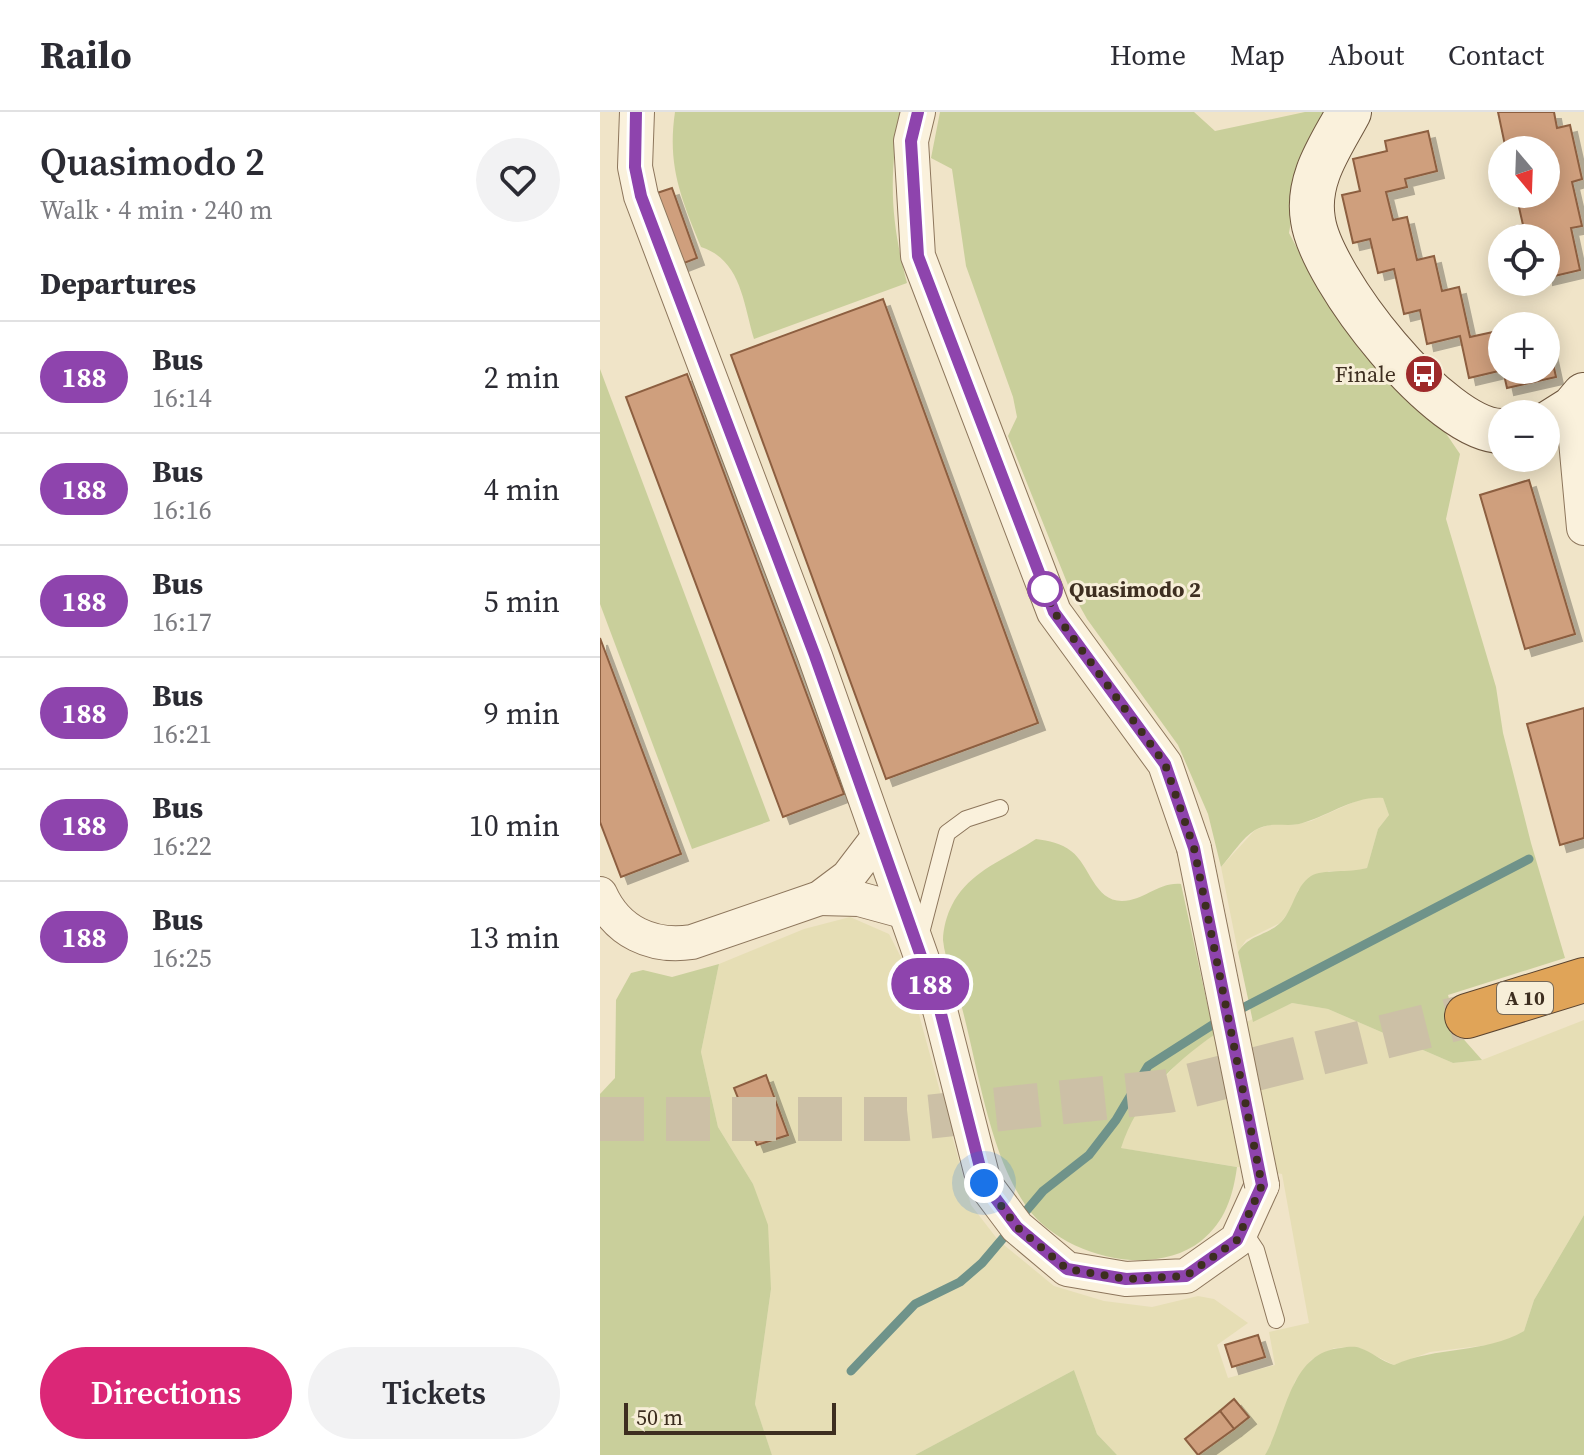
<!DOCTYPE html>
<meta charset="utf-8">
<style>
:root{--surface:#fff;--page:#f2f2f3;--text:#2b2b33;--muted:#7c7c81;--line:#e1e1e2;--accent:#db2777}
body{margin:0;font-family:"Source Serif 4",serif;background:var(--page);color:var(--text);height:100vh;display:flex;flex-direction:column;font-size:30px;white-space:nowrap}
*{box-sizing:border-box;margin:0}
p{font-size:26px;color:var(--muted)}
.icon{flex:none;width:44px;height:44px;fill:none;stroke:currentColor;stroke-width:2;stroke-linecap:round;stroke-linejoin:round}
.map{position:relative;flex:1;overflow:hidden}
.side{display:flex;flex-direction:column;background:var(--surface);width:600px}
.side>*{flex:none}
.badge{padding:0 16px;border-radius:26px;font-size:28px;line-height:52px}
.needle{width:52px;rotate:161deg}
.controls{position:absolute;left:888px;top:24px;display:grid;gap:16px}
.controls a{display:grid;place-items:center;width:72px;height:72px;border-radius:50%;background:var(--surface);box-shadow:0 4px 20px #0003;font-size:40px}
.scale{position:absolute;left:24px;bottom:20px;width:212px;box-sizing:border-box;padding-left:8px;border:4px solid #3d2e20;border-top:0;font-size:22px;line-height:28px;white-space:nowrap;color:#3d2e20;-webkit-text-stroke:6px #f7eed8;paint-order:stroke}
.you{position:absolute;width:40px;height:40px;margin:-20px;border:6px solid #fff;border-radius:50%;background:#1a73e8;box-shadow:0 0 0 12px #1a73e833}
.map>.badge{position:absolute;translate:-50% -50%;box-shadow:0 0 0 4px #fff}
h2{padding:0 40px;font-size:30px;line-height:72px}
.round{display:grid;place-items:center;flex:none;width:84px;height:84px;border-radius:42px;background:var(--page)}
.head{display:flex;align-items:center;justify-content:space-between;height:136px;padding:0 40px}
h1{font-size:38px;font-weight:600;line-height:60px}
.action{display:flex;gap:16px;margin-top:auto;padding:16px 40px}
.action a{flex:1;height:92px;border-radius:48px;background:var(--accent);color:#fff;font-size:32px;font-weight:600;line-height:92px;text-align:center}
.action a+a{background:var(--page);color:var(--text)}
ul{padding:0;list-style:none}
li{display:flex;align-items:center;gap:24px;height:112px;padding:0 40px;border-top:2px solid var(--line)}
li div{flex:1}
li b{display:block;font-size:30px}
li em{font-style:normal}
li .badge{min-width:88px;font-weight:700;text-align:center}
header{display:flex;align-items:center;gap:48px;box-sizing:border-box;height:112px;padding:0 40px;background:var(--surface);border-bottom:2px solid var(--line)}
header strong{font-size:38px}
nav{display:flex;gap:44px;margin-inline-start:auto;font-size:28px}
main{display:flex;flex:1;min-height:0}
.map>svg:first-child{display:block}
</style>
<header>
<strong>Railo</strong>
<nav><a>Home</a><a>Map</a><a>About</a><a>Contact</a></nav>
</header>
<main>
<section class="side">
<div class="head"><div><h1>Quasimodo 2</h1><p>Walk · 4 min · 240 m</p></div><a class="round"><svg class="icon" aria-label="heart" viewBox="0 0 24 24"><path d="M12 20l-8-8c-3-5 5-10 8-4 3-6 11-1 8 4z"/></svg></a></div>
<h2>Departures</h2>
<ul>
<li><span class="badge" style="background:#8e44ad;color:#fff">188</span><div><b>Bus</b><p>16:14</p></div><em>2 min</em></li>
<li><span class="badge" style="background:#8e44ad;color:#fff">188</span><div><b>Bus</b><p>16:16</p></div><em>4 min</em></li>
<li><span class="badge" style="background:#8e44ad;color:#fff">188</span><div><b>Bus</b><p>16:17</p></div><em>5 min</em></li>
<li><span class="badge" style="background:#8e44ad;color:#fff">188</span><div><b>Bus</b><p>16:21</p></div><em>9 min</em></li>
<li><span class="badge" style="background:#8e44ad;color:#fff">188</span><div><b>Bus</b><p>16:22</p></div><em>10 min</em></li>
<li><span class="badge" style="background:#8e44ad;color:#fff">188</span><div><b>Bus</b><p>16:25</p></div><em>13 min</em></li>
</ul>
<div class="action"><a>Directions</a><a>Tickets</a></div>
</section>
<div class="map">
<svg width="984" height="1343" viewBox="0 0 984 1343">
<defs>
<filter id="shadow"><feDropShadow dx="7" dy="7" stdDeviation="0" flood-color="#0004"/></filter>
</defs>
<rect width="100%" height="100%" fill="#f0e4c8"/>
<!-- farmland -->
<g fill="#e6deb5">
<path d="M 783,685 L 789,703 L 778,717 L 767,756 L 748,761 L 729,759 L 698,778 L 692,796 L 680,811 L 646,828 L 638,840 L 621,755 L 655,718 L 674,711 L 693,713 L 711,709 L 763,686 Z"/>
<path d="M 250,805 L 289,822 L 306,855 L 371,1093 L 398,1128 L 454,1174 L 504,1189 L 552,1195 L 598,1184 L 614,1187 L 648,1211 L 617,1233 L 628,1266 L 675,1253 L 669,1220 L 709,1211 L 682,1062 L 520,1036 L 533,1001 L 585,943 L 614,923 L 692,891 L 728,897 L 853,951 L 882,948 L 984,908 L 984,1103 L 934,1188 L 924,1219 L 904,1231 L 830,1240 L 794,1253 L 758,1235 L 734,1236 L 711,1248 L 695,1269 L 677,1323 L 665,1343 L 517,1343 L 497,1322 L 474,1258 L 315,1343 L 172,1343 L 155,1292 L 171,1177 L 153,1072 L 118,1015 L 101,940 L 119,852 L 204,817 Z"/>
</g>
<!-- green -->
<g fill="#c9cf9b">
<path d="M 75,0 L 300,0 C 289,66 290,106 307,171 L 154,227 C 143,190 141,148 101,135 C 81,86 67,54 75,0 Z"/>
<path d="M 340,0 L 594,0 L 615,19 L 705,0 L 731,0 L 698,69 L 689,121 L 721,181 L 760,238 L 845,320 L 860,342 L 846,407 L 896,575 L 903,621 L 931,731 L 965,846 L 848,883 L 859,922 L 882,948 L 853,951 L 728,897 L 692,891 L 653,910 L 638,840 C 649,823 665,824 679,812 C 694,799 694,775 711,764 C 723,757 749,761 767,756 L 778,717 L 789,703 L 783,686 C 752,684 728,705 699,712 C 684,715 670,709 655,718 C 642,726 631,744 621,755 L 608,702 L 578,633 L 487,507 L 468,473 L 408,324 L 417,305 L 413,285 L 366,154 L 352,57 L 331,46 Z"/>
<path d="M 0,257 L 170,709 L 92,737 L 0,492 Z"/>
<path d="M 436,727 C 449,729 461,731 471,739 C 490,753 494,789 522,789 C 544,789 558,770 581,772 L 614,923 C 572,952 537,987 521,1036 L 637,1055 C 633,1084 625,1110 601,1129 C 551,1168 460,1143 426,1094 C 389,1041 378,955 361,892 C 356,872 345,849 343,828 C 343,817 347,802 352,793 C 369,759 406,747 436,727 Z"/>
<path d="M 119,852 L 101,940 L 118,1015 L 153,1072 L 168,1113 L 171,1177 L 155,1292 L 172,1343 L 0,1343 L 0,982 L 15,966 L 16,888 L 31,861 L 43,858 L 72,865 Z"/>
<path d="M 984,1103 L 984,1343 L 665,1343 C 686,1308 689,1240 741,1236 C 747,1235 755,1234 760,1236 C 772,1240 781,1249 794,1253 C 836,1234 885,1242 924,1219 L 934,1188 Z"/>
<path d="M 474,1258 L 497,1322 L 517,1343 L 315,1343 Z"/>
</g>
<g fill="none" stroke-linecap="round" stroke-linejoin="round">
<!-- stream -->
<g stroke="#6f938a" stroke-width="9">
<path d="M 633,901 L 929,747"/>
<path d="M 251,1259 L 315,1192 L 360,1170 L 382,1151 L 443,1079 L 489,1043 L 516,1008 L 548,954 L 620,908"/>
</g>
</g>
<!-- building -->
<g fill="#cf9f7d" stroke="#8d5f41" stroke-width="2" filter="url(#shadow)">
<path d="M 898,0 L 954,0 L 957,16 L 970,13 L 982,67 L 972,70 L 982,114 L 971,116 L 980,158 L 946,166 L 946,126 L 916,126 L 913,115 L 923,113 L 916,82 L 946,82 L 946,38 L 906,38 Z"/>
<path d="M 828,19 L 837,59 L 805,67 L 807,75 L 786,80 L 793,108 L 807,105 L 817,148 L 834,144 L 842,179 L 859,175 L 870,225 L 902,218 L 902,258 L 946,258 L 947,224 L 956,265 L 907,276 L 903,258 L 869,266 L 860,224 L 827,232 L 820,198 L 804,202 L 794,157 L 778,161 L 770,127 L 753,131 L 742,83 L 760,79 L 753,47 L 787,39 L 785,29 Z"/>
<path d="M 72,76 L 97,146 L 79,153 L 54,82 Z"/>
<path d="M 283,187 L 438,611 L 286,667 L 131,243 Z"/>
<path d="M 87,262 L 244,682 L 183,705 L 26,285 Z"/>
<path d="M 929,368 L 975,522 L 925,537 L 880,383 Z"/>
<path d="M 0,526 L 81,742 L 21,765 L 0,710 Z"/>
<path d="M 984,596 L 984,726 L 960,733 L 927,612 Z"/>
<path d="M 166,963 L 188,1023 L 157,1033 L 134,976 Z"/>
<path d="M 658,1223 L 665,1245 L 632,1255 L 625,1233 Z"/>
<path d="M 634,1287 L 649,1305 L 634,1317 L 620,1299 Z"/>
<path d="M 620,1299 L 634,1317 L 598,1343 L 585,1327 Z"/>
</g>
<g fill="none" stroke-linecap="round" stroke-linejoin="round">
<!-- highway-tunnel -->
<path stroke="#ccc0a6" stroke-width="44" stroke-dasharray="44 22" stroke-linecap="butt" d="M 0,1007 L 307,1007 L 568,979 L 867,904"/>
<!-- lane casing -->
<g stroke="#8d765c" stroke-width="18">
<g id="lane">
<path d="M 321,821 L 347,721 L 366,707 L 400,696"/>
<path d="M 642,1117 L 656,1138 L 676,1208"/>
</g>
</g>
<!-- street casing -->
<g stroke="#8d765c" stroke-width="36">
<g id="street">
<path d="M 37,0 L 35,55 L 41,84 L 215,544 L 340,898 L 384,1071 L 417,1115 L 467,1157 L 526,1167 L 586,1164 L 637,1128 L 662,1073"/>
<path d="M 318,0 L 311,29 L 318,144 L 454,500 L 565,652 L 594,736"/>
<path d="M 973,296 L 984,416"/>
<path d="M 0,782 C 17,820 52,836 92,830 L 220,786 L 248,765 L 277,727"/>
<path d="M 220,786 L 259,787 L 303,799"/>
</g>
</g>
<!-- secondary casing -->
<g stroke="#6f573f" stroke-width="46">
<g id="secondary">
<path d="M 749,0 C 731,34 706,67 713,108 C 721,166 841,320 902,319"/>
<path d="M 946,313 L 973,296 L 984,283"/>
</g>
</g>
<!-- highway casing -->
<g stroke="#5b4430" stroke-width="46">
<path id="highway" d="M 867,904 L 984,868"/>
</g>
<!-- lane -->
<use href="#lane" stroke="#faf1dc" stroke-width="16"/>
<!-- street -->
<use href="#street" stroke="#faf1dc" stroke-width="34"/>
<!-- secondary -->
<use href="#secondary" stroke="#faf1dc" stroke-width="44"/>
<!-- highway -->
<use href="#highway" stroke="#e0a458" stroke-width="44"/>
<!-- street-bridge casing -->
<g stroke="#8d765c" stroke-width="36" stroke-linecap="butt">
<path id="street-bridge" d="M 594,736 L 662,1073"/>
</g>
<!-- street-bridge -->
<use href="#street-bridge" stroke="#faf1dc" stroke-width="34"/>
</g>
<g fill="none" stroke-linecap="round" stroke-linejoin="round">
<!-- line casing -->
<g stroke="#fff" stroke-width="18">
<path id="line" d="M 36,0 L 35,55 L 41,84 L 215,544 L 340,898 L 384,1071 L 417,1115 L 467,1157 L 526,1167 L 586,1164 L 637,1128 L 662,1073 L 594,736 L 565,652 L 454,500 L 318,144 L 311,29 L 318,0"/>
</g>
<!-- line -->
<use href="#line" stroke="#8e44ad" stroke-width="12"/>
<!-- walk -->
<path stroke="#3d2e20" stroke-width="8" stroke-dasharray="0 14.4" d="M 384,1071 L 417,1115 L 467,1157 L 526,1167 L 586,1164 L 637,1128 L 662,1073 L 594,736 L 565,652 L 454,500 L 442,470 L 445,477"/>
</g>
<!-- icons -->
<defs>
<g id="bus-disc" transform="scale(2)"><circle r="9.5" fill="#9e2a2b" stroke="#f7eed8"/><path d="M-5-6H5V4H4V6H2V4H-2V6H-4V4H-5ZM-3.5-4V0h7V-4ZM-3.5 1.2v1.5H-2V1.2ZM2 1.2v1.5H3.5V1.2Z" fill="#fff"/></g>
</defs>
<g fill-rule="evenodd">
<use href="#bus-disc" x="824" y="262"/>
</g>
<!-- markers -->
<circle fill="#fff" stroke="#8e44ad" stroke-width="4" cx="445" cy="477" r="16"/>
<g text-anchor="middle" stroke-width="6" stroke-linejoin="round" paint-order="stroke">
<!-- shield labels -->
<rect fill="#f7eed8" stroke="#756857" stroke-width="2" x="897" y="870" width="56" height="32" rx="6"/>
<g font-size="20" font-weight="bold" fill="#3d2e20">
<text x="925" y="893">A 10</text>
</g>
<!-- poi labels -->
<g font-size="22" fill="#3d2e20" stroke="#f7eed8" text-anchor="end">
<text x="796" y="270">Finale</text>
</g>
<!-- stop labels -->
<g font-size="22" font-weight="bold" fill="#3d2e20" stroke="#f7eed8" text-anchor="start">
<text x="469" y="485">Quasimodo 2</text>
</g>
</g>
</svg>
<div class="controls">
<a><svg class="needle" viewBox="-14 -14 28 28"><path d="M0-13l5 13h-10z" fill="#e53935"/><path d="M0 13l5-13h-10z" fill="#7c7c81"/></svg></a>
<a><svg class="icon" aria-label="locate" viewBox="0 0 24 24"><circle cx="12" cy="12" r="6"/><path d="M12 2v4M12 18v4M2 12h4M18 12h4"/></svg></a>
<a>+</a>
<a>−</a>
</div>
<div class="scale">50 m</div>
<div class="you" style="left:384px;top:1071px"></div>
<b class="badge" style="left:330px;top:872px;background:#8e44ad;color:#fff">188</b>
</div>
</main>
